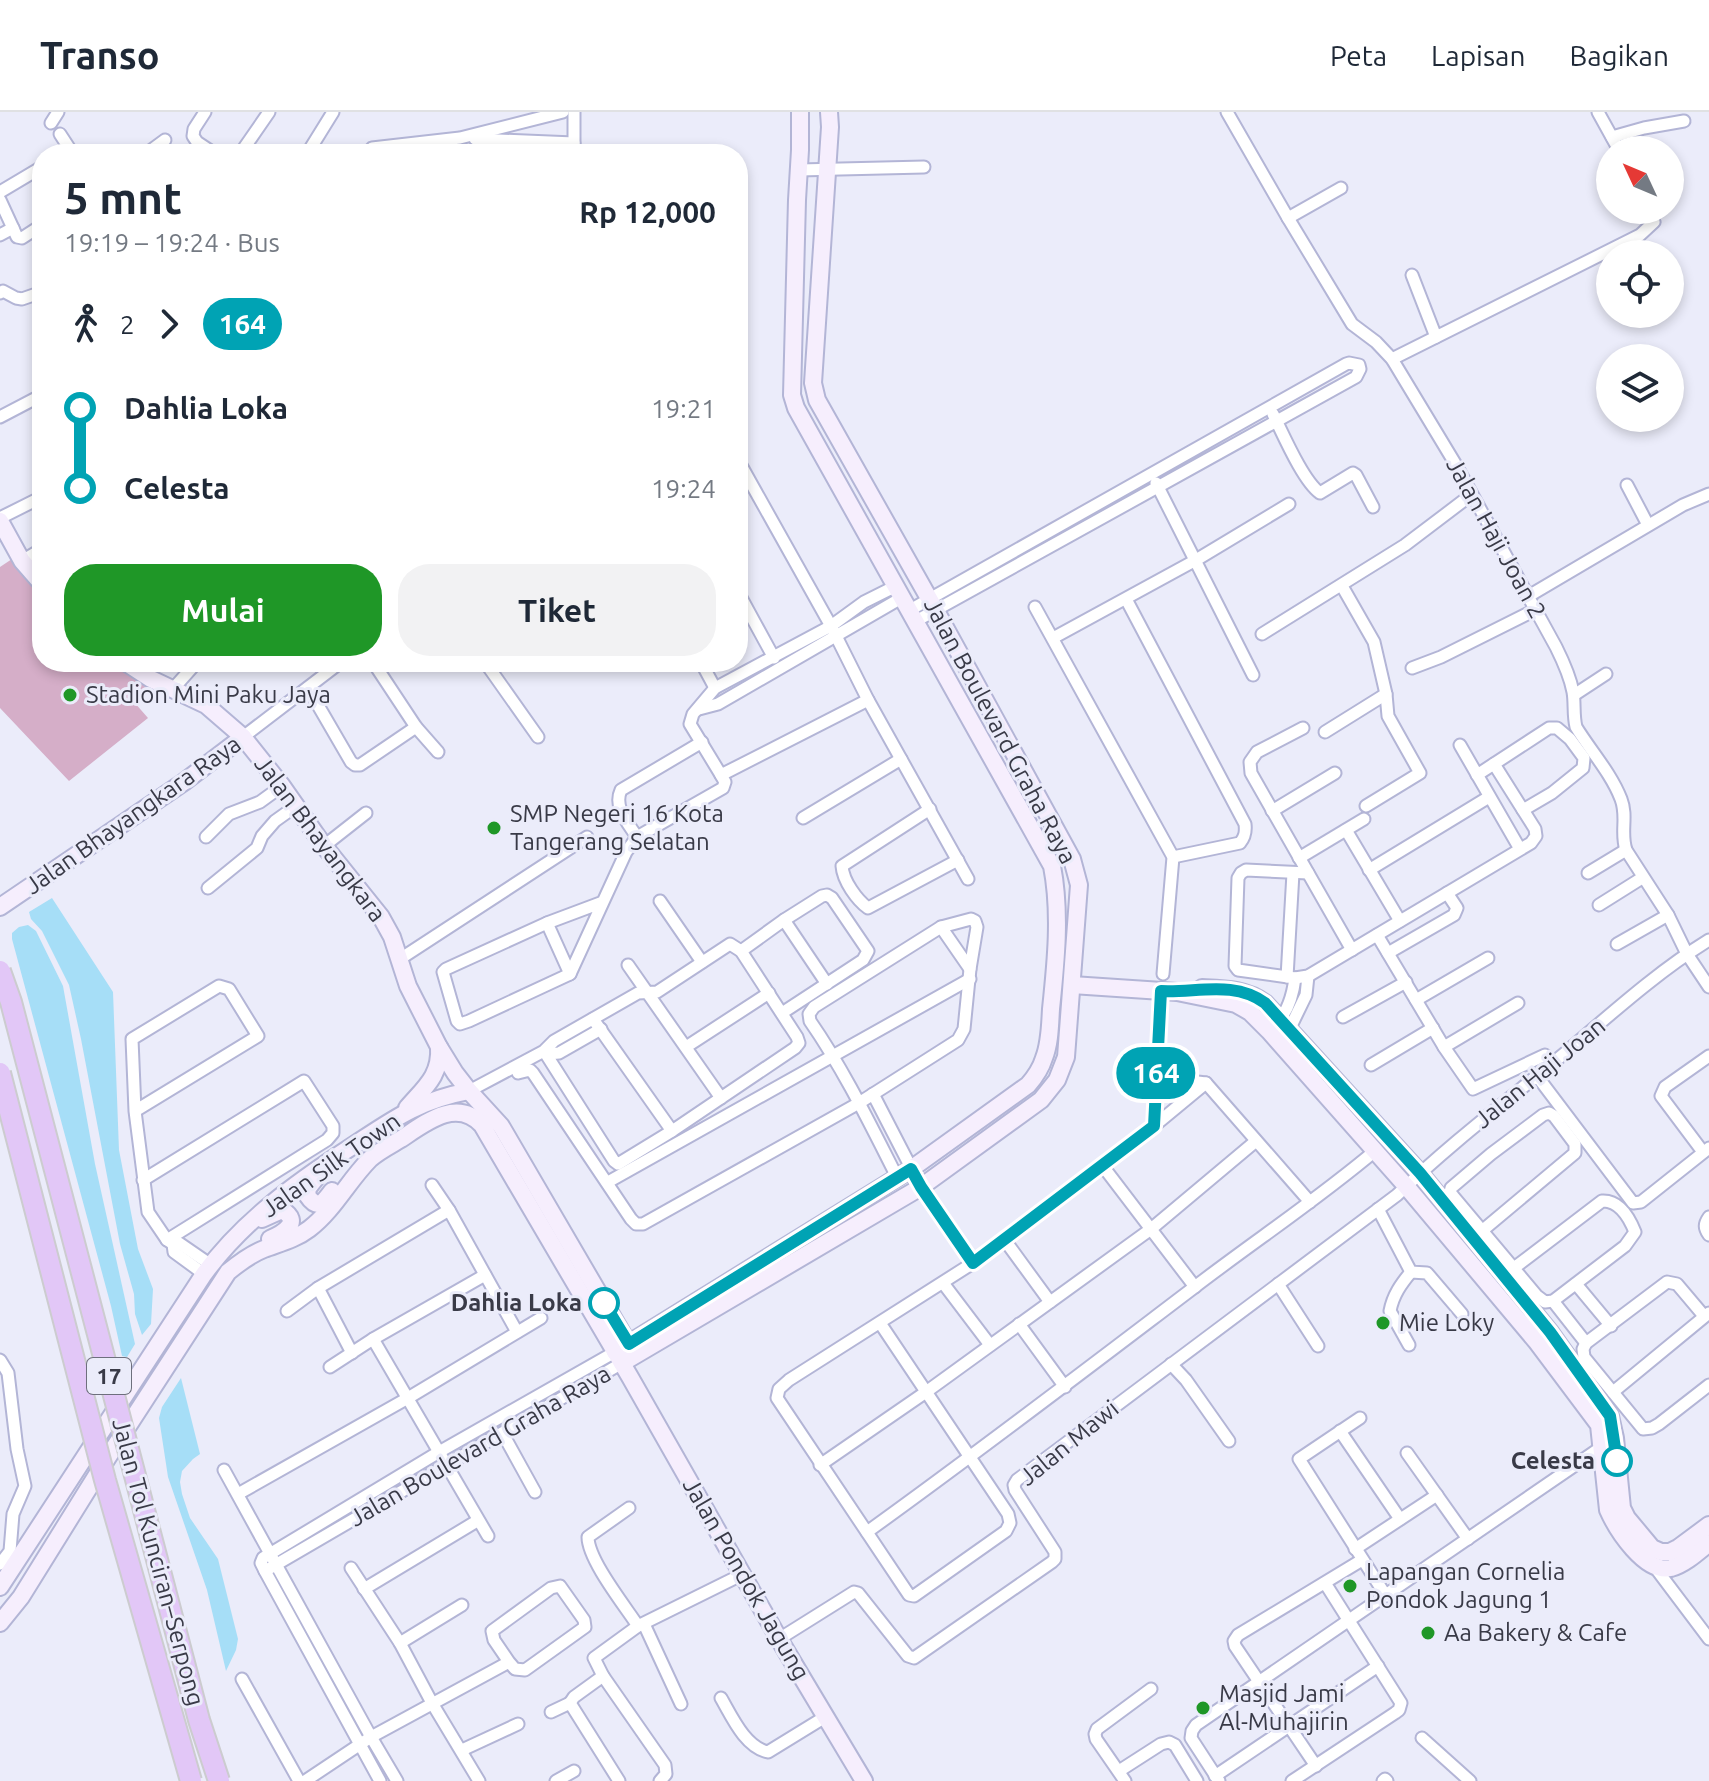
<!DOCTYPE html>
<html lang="id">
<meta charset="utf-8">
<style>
:root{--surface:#fff;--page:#f2f2f3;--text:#1f2937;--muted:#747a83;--line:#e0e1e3;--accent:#1f9727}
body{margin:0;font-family:Ubuntu,sans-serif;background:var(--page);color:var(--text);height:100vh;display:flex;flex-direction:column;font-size:30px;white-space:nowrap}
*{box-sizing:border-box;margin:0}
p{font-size:26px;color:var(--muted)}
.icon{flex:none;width:44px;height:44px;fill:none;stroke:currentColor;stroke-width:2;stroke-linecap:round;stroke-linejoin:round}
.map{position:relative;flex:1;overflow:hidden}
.drawer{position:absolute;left:32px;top:32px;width:716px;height:528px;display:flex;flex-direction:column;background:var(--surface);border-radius:32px;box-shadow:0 4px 12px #0003}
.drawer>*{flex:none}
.badge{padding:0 16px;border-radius:26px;font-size:28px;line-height:52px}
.needle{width:52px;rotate:314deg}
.controls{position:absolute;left:1596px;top:24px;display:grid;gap:16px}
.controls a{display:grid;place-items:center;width:88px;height:88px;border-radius:50%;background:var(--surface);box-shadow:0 4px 12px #0003;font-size:40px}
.map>.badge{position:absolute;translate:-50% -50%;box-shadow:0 0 0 4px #fff}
.legs{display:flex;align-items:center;gap:12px;height:88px;padding:0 32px;font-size:26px}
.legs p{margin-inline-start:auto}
.head{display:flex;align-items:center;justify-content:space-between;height:136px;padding:0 32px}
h1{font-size:44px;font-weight:700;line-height:60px}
.action{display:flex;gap:16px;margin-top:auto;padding:16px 32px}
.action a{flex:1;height:92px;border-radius:32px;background:var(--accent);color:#fff;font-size:32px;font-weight:700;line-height:92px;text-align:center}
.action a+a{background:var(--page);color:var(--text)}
ul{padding:0 32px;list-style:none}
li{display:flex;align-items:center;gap:28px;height:80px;font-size:30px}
li i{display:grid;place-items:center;width:12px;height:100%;margin:0 10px;background:currentColor}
li i::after{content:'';width:20px;height:20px;margin:-10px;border:6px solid;border-radius:50%;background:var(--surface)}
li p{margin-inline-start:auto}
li:first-child i{background:linear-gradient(#0000 50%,currentColor 0)}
li:last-child i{background:linear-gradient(currentColor 50%,#0000 0)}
header{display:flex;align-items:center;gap:48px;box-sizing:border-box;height:112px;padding:0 40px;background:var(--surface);border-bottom:2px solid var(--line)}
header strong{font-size:38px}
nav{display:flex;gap:44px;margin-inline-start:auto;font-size:28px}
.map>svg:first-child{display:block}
</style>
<header>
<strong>Transo</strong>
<nav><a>Peta</a><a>Lapisan</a><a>Bagikan</a></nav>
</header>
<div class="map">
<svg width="1709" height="1669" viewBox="0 0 1709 1669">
<rect width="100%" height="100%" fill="#ebecfa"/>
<!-- green -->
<path fill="#d5aec8" d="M 12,447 L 16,456 L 42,486 L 42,550 L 111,550 L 148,575 L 134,590 L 148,606 L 69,669 L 0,596 L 0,455 Z"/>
<!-- water -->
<g fill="#a6def7">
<path d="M 52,786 L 113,880 L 119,1038 L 138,1137 L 153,1177 L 151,1212 L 142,1223 L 135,1202 L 134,1182 L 120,1132 L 81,927 L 69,873 L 42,819 L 31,807 L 29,800 Z"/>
<path d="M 28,813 L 36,819 L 63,874 L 95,1052 L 135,1232 L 127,1245 L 122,1244 L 111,1194 L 12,827 L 12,821 L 19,815 Z"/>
<path d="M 181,1266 L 200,1342 L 193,1347 L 182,1359 L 180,1370 L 182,1382 L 190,1406 L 218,1447 L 238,1527 L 236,1538 L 226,1559 L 207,1478 L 168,1365 L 159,1306 L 162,1295 Z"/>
</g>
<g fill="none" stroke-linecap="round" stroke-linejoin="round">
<!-- street casing -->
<g stroke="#b3b5d6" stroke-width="15">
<g id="street">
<path d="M 205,0 L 194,17 L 193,24 L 197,30 L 215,42"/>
<path d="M 1227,0 L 1288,106 L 1352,212 L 1376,230 L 1392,247 L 1456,353 L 1556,535 C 1563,549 1570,564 1573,580 C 1575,591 1573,603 1576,615 C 1590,638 1611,661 1621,687 C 1628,705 1620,720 1626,738 L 1668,803 L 1687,842 L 1709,875"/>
<path d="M 1598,0 L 1619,38"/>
<path d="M 51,11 L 58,0"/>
<path d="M 60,22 L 73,42"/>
<path d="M 1612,25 L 1644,16 L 1684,9"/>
<path d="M 475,27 L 574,31"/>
<path d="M 146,42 L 165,28"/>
<path d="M 240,42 L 269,0"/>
<path d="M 307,42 L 333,0"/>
<path d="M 368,42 L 372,36 L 460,26 L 563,0"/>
<path d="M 574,42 L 574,0"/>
<path d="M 799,58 L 924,55"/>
<path d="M 0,80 L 42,55"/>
<path d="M 0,88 L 17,125 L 22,126 L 42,113"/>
<path d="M 1288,106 L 1341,76"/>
<path d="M 0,123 L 13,116"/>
<path d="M 1412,163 L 1436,225"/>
<path d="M 0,181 L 3,179 L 16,186 L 22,187 L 42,180"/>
<path d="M 1392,247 L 1640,123 L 1654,110 L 1648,98"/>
<path d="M 1273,302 C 1283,322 1303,369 1320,381 L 1353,361 L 1356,363 L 1373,395"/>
<path d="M 0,305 L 42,283"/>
<path d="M 738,348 L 831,514 L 868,588 L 968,767"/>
<path d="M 1156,371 L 1253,563"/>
<path d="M 1627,373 L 1648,413"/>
<path d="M 0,406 L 36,388"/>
<path d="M 22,449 L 42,437"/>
<path d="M 1342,474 L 1374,530 L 1386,582 L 1388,604 L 1420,661 L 1366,694"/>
<path d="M 738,480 L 774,546"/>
<path d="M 1527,485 L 1683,393 L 1709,382"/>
<path d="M 1126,487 L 1245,712 C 1246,720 1245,725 1240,731 L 1173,745"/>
<path d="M 1035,495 L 1173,745 L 1163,862"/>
<path d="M 910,498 L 1346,252 L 1349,251 L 1359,253 L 1360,257 L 1356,265 L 916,509"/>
<path d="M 1262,522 L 1405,433 L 1471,383"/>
<path d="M 1053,526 L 1196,448 L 1289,392"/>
<path d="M 373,550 L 416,615 L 438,640"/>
<path d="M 485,550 L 538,625"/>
<path d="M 701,550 L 715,576"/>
<path d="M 1412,556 L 1441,545 L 1535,498"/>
<path d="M 308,576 L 351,650 L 355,653 L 360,653 L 416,615"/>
<path d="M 173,577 L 197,550"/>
<path d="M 1574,583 L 1606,562"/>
<path d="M 699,597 L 718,592 L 903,485"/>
<path d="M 1303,616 L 1257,640 L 1250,650 L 1251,661 L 1352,838"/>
<path d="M 1325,620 L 1386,582"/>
<path d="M 243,625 L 341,550"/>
<path d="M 1460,633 L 1520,737"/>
<path d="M 721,663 L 868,588"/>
<path d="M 1477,663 L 1549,616 L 1557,616 L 1570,627 L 1584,646 L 1583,656 L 1552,681 L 1523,698"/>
<path d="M 930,697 L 842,754 C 843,769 857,788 868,796 L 958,748"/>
<path d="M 1272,699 L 1335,661"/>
<path d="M 803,706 L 901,647"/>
<path d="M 1346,718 L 1400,809"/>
<path d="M 206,725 L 229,702 L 260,690 L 282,674"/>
<path d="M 637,725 C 628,711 613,695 621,678 L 702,630"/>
<path d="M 324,734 L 366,701"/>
<path d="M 1299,746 L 1364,707"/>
<path d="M 1369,758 L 1489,685"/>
<path d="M 1308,761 L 1246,758 L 1241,761 L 1238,766 L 1235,854 L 1238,858 L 1295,866 L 1308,864 L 1531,731 L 1536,724 L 1535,717 L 1494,652"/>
<path d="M 1588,761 L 1626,738"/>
<path d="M 208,776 L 257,736 L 262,724 L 275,709 L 296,694"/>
<path d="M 660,789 L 702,850"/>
<path d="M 603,790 L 547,811 L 446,857 L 443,860 L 457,909 L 460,912 L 469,909 L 570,862 L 626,740 L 637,725 L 723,676 L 725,670 L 721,663 L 690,612 L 693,602 L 715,576 L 831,514 L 864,490 L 896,474"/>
<path d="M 1599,793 L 1642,766"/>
<path d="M 784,808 L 827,872"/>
<path d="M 547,811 L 570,862"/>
<path d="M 941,815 L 970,857"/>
<path d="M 1377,823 L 1444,935 L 1473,977 L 1545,943"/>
<path d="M 1617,832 L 1668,803"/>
<path d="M 741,839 L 784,808 L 822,784 L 827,783 L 832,786 L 868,839 L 863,848 L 782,901"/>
<path d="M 1388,841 L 1454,803 L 1457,796 L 1447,781"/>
<path d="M 400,847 L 587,725"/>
<path d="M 628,853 L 721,986"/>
<path d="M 1287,865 L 1293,761"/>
<path d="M 1416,888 L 1488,846"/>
<path d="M 1343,905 L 1406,870"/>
<path d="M 593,907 L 672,1019"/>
<path d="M 1276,912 C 1288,900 1293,882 1295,866"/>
<path d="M 1285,922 L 1289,918 L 1306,883 L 1308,864"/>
<path d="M 686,935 L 769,881"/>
<path d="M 1444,935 L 1518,891"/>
<path d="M 547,942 L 559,941 L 601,917"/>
<path d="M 1371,953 L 1433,916"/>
<path d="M 518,961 L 530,958 L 533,961 L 631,1107 L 636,1112 L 643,1112 L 859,991 L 958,928 L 964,917 L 970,857 L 977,815 L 975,809 L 971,807 L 941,815 L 814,895 L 809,902 L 810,909 C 844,958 870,1012 897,1065"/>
<path d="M 1537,964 L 1633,1091 L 1641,1090 L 1709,1036"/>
<path d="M 1156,965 L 1206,971 L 1310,1090"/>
<path d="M 469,979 L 544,939 L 554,929 L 638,881 L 657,880 L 730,832 L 741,839 L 797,925 L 799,931 L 795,936 L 672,1019 L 618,1052 L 614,1049 L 544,939"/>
<path d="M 873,982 L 921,1075 L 973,1151"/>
<path d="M 135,999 L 258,924 L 229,877 L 219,874 L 132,927 L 135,999 L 148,1100 L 167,1128 L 173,1132 L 174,1140 L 204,1162"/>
<path d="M 1154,1014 L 1161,879"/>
<path d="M 1703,1040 L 1661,984 L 1665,975 L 1709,944"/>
<path d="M 1102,1053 L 1195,1175"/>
<path d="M 143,1068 L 304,969 L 333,1014 L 333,1021 L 327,1028 L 167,1128"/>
<path d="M 608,1070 L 970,867"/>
<path d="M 432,1073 L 449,1098 L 517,1220"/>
<path d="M 1378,1097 L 1411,1160 L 1427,1161 L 1462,1202"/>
<path d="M 1709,1105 C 1704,1112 1704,1116 1709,1123"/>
<path d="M 1483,1118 L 1575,1041 L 1575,1032 L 1554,1004 L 1549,1001 L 1543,1003 L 1491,1042 L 1451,1076 L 1450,1080 L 1453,1084 L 1537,1184 L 1545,1190 L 1553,1189 L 1625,1134 L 1635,1120 C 1629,1105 1619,1088 1602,1089 L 1514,1156"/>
<path d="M 1004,1127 L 1050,1190"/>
<path d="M 173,1132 L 179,1131 L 211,1153"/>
<path d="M 943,1171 L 990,1233"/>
<path d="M 1278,1172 L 1318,1234"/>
<path d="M 1576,1172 L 1611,1214"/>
<path d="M 318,1176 L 352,1241"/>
<path d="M 1553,1189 L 1586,1231"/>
<path d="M 287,1199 L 318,1176 L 449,1098"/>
<path d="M 1704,1204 L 1677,1172 L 1667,1170 L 1586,1231 L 1583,1237 L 1584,1245 L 1643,1317 L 1652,1316 L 1659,1312 L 1709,1273"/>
<path d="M 880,1211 L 1008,1402 L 1010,1411 L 1006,1419 L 914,1484 L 909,1483 L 777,1286 L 779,1277 L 789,1268 L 973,1151 L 1154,1014 L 1206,971"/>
<path d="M 1019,1212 L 1065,1275"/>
<path d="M 373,1227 L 488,1424"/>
<path d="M 1409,1233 L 1390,1199 C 1393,1183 1401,1172 1411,1160"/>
<path d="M 0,1248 L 8,1261 L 17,1337 L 25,1374 L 13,1402 L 10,1439 L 0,1452"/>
<path d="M 1171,1252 L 1186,1268 L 1229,1329"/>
<path d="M 330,1255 L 373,1227 L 485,1163"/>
<path d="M 1613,1280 L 1709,1201"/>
<path d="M 1360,1306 L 1299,1347 L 1386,1484"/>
<path d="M 1340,1319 L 1400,1407"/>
<path d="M 503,1322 L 535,1380"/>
<path d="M 1407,1341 L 1468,1427"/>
<path d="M 820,1353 L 926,1280 L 1151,1117 L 1256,1029"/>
<path d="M 224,1358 L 371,1625 L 397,1669"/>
<path d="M 238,1382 L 408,1286 L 541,1206"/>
<path d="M 629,1396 L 588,1425 C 588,1448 625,1494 638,1514"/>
<path d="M 867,1420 C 977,1341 1084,1259 1192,1177 C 1253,1130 1317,1088 1376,1038"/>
<path d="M 1355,1437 L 1437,1383"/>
<path d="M 1654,1454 L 1709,1527"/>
<path d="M 351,1456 L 400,1531 L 432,1591 L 479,1669"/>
<path d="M 265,1459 L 622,1251"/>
<path d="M 364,1477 L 477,1409"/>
<path d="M 644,1512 L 681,1592"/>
<path d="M 779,1527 L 854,1480 L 858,1481 L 908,1544 L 914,1546 L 1052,1450 L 1055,1447 L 1055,1440 L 1015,1378 L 1014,1373 L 1017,1368 L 1397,1083 C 1450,1032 1508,988 1565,941 C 1611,902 1657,860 1709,828"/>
<path d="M 400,1531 L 462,1493"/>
<path d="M 603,1564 L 574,1585 L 570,1591 L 619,1669"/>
<path d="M 242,1567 L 299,1669"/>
<path d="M 721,1586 C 732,1605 745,1635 768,1640 L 825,1605"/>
<path d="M 551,1600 L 570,1591"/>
<path d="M 1422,1626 L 1470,1669"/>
<path d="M 462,1638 L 518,1612"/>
<path d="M 1316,1654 L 1235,1534 L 1234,1529 L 1238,1523 L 1362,1448"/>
<path d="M 1119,1659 L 1161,1632 L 1169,1630 L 1175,1633 L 1197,1669"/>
<path d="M 1215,1664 L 1378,1554"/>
<path d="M 305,1669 L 371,1625 L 509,1550 L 494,1528 L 492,1519 L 551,1476 L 560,1474 L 584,1508 L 585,1515 L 525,1558 L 515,1557 L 509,1550"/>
<path d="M 380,1669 L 265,1459 L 261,1451 L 263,1446 L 439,1340 L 615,1240"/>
<path d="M 556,1669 L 574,1659"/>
<path d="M 660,1669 L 666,1662 L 665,1653 L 603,1564 L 594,1546 L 638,1514 L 743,1462"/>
<path d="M 1125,1669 L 1096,1627 L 1095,1622 L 1097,1617 L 1151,1577"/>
<path d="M 1219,1669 L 1191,1626 L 1192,1619 L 1196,1613 L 1606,1332"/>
<path d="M 1292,1669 L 1395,1601 L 1399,1598 L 1401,1591 L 1325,1471"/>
<path d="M 1383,1669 L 1385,1667 L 1387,1669"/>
</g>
</g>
<!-- secondary casing -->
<g stroke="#b3b5d6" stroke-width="20">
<g id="secondary">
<path d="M 0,409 L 22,449 L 42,472"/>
<path d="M 125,550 L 151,567 L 206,593 L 243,625 L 282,674 L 324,734 L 381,805 L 392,825 L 408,874 L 439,935 L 455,961 L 469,979 L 501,1014 L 633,1240"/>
<path d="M 0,795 L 184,670 L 243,625"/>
<path d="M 1072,873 L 1177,880 L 1236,892 L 1250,900 L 1269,919 L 1406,1074 L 1536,1229 L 1599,1313 L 1608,1398 C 1617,1418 1645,1462 1671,1456 C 1685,1452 1698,1440 1709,1431"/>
<path d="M 1202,876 C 1225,877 1246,877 1265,891 L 1420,1061 L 1550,1220 L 1610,1304 L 1615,1326 L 1622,1396 L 1627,1406 L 1652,1436 L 1661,1440 L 1670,1440 L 1678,1436 L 1709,1413"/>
<path d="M 407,996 C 424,976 441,964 439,935"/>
<path d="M 319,1062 L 308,1076 L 307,1083 C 318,1100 324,1089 332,1079"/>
<path d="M 262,1107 L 282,1098 C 303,1110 282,1122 270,1127"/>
<path d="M 615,1240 L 911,1057 L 1028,973 C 1035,965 1041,956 1044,946 C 1050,931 1050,913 1051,897 C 1056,850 1061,800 1052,754 L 796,296 L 792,283 L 797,88 L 800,38 L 800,0"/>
<path d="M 622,1251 L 921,1075 L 1041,988 L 1057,968 L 1066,945 L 1079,773 L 1072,747 L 935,497 L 817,288 L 813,271 L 830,15 L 829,0"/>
<path d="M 0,1475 L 204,1162 C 242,1110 294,1072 348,1037 C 391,1009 416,989 469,979"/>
<path d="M 0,1511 L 21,1485 L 108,1345 L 228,1160 C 239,1151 251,1142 264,1137 C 280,1131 296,1127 309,1117 C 334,1098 348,1069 370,1047 C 379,1039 391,1033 401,1027 C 425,1011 457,985 482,1013 L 630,1265 L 779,1527 L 864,1669"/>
</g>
</g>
<!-- street -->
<use href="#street" stroke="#fff" stroke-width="11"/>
<!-- secondary -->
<use href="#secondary" stroke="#f6eefd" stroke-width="16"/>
<!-- highway-bridge casing -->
<g stroke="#cccccf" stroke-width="24" stroke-linecap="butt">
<g id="highway-bridge">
<path d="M 0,859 L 11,890 L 199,1608 L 219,1669"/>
<path d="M 0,961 L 105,1368 L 191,1669"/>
</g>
</g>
<!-- highway-bridge -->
<use href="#highway-bridge" stroke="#e2c7f7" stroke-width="20"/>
</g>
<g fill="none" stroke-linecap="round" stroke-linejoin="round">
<!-- line-1 casing -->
<g stroke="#fff" stroke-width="18">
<path id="line-1" d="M 604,1191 L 629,1232 L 911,1057 L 921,1075 L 973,1151 L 1154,1014 L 1161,879 C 1196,881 1234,868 1265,891 L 1420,1061 L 1550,1220 L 1610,1304 L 1617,1349"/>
</g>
<!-- line-1 -->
<use href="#line-1" stroke="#00a3b4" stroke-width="12"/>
</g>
<!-- markers -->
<g fill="#1f9727" stroke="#ebecfa" stroke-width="3">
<circle cx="70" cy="583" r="8"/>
<circle cx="494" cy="716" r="8"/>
<circle cx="1383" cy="1211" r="8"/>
<circle cx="1350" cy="1474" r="8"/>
<circle cx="1428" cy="1521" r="8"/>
<circle cx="1203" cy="1596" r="8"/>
</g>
<g fill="#fff" stroke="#00a3b4" stroke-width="4">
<circle cx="604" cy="1191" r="14"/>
<circle cx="1617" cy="1349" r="14"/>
</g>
<g text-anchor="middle" stroke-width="6" stroke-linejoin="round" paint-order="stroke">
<!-- shield labels -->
<rect fill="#ebecfa" stroke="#6e6f7d" stroke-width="2" x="87" y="1246" width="44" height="36" rx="6"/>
<g font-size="22" font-weight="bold" fill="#393a47">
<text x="109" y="1272">17</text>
</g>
<!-- street labels -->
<g font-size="24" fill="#393a47" stroke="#ebecfa">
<text transform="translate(1496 426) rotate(61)" y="8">Jalan Haji Joan 2</text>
<text transform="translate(1000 619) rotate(62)" y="8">Jalan Boulevard Graha Raya</text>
<text transform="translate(133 703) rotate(-35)" y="8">Jalan Bhayangkara Raya</text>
<text transform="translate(320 727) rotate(53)" y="8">Jalan Bhayangkara</text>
<text transform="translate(1540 961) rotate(-39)" y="8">Jalan Haji Joan</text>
<text transform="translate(331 1053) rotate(-35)" y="8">Jalan Silk Town</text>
<text transform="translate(1069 1331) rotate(-39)" y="8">Jalan Mawi</text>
<text transform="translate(480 1334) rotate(-30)" y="8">Jalan Boulevard Graha Raya</text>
<text transform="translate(158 1450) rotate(75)" y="8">Jalan Tol Kunciran–Serpong</text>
<text transform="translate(746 1467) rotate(60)" y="8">Jalan Pondok Jagung</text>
</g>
<!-- poi labels -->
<g font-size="24" fill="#393a47" stroke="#ebecfa" text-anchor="start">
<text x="86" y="591">Stadion Mini Paku Jaya</text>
<text x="510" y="710">SMP Negeri 16 Kota<tspan x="510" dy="28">Tangerang Selatan</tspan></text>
<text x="1399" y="1219">Mie Loky</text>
<text x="1366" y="1468">Lapangan Cornelia<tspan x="1366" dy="28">Pondok Jagung 1</tspan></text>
<text x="1444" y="1529">Aa Bakery &amp; Cafe</text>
<text x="1219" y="1590">Masjid Jami<tspan x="1219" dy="28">Al-Muhajirin</tspan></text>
</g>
<!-- stop labels -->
<g font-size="24" font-weight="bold" fill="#393a47" stroke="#ebecfa" text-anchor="end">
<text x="582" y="1199">Dahlia Loka</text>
<text x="1595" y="1357">Celesta</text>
</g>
</g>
</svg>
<div class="controls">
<a><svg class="needle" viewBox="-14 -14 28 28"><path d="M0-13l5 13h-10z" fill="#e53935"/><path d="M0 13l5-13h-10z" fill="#747a83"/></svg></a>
<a><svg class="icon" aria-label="locate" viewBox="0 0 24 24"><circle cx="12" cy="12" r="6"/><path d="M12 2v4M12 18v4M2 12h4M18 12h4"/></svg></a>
<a><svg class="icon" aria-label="layers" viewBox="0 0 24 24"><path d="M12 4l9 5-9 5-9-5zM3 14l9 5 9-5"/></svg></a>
</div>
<b class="badge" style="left:1156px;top:961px;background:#00a3b4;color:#fff">164</b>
<section class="drawer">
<div class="head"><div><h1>5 mnt</h1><p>19:19 – 19:24 · Bus</p></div><b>Rp 12,000</b></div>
<div class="legs"><svg class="icon" aria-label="walk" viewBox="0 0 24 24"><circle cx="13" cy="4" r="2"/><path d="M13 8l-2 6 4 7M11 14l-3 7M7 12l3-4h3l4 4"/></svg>2<svg class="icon" aria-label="forward" viewBox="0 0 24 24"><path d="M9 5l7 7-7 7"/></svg><b class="badge" style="background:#00a3b4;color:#fff">164</b></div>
<ul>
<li><i style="color:#00a3b4"></i><b>Dahlia Loka</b><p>19:21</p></li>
<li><i style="color:#00a3b4"></i><b>Celesta</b><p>19:24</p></li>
</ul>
<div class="action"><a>Mulai</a><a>Tiket</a></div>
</section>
</div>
